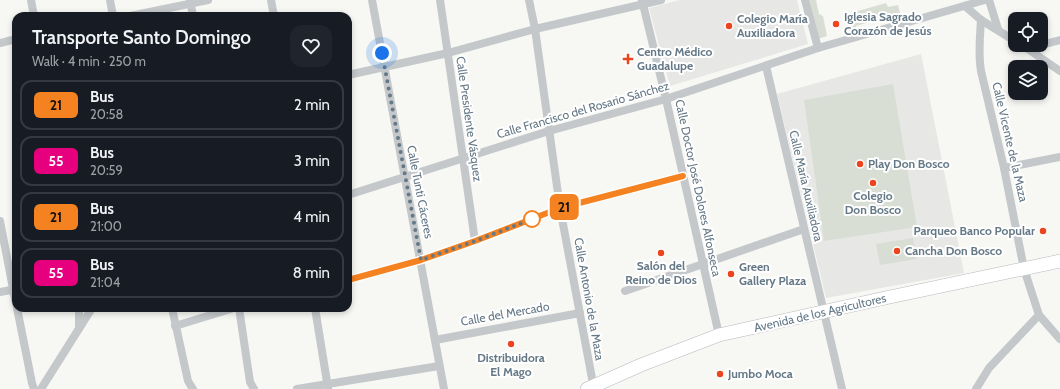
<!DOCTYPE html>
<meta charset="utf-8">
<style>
:root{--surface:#171b24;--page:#20242c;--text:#f1f3f6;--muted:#9ea1a6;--line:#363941}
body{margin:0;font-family:Cabin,sans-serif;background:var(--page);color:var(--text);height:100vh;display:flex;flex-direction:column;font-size:15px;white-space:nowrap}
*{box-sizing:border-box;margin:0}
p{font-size:13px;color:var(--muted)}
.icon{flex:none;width:22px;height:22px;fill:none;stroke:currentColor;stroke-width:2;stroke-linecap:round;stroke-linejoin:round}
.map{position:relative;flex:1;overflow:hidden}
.panel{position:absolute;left:12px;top:12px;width:340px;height:300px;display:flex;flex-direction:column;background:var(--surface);border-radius:12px;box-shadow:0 2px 6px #0003}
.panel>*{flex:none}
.badge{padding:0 8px;border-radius:6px;font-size:14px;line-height:26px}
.buttons{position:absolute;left:1008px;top:12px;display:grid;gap:8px}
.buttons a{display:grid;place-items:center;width:40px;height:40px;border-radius:8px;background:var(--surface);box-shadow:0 2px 6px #0003;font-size:20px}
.you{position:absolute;width:20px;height:20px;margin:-10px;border:3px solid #fff;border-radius:50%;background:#1a73e8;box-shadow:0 0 0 6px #1a73e833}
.map>.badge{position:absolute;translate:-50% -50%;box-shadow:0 0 0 2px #fff}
.round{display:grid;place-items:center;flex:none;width:42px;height:42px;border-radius:12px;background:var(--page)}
.head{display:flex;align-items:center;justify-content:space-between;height:68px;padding:0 20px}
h1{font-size:19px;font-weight:600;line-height:30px}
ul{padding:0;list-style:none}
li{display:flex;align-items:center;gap:12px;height:50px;margin:0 8px 6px;padding:0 12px;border:2px solid var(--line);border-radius:12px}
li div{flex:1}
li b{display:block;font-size:15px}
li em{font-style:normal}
li .badge{min-width:44px;font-weight:700;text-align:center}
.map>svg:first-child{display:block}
</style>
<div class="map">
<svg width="1060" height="389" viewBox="0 0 1060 389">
<rect width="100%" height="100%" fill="#f7f7f3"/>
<!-- built -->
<g fill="#e7e8e6">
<path d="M 680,0 L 797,0 L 808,44 L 670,86 L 649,8 Z"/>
<path d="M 921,54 L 964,273 L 826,298 L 777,94 Z"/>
</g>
<!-- green -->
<g fill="#d8ded4">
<path d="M 809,0 L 816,0 L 819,14 L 823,16 L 827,36 L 818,39 Z"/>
<path d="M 886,3 L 888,7 L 898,5 L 900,13 L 856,26 L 856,29 L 848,31 L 844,15 Z"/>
<path d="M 893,84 L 917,227 L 824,241 L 804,100 Z"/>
<path d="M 913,238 L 917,259 L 880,265 L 876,244 Z"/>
</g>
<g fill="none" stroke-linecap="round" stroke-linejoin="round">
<!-- primary casing -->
<g stroke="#b5babe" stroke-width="14">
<path id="primary" d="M 587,389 L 641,365 L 719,335 L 885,298 L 1060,261"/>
</g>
<!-- minor -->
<g stroke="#c4c8cb" stroke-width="8">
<path d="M 31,0 L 34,16"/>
<path d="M 110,0 L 113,16"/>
<path d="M 190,0 L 193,16"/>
<path d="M 271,0 L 274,16"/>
<path d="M 372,0 L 444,389"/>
<path d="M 440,0 L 475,241"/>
<path d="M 529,0 L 535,29 L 560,208 L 594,389"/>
<path d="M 642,0 L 666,99 L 719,335"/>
<path d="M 805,0 L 818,48"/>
<path d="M 989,0 L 998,29"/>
<path d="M 965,6 L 981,20 L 1015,41"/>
<path d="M 130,16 L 208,0"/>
<path d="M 981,20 C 980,37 978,54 981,71 L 1004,168 L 1024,269 L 1039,315 L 1060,339"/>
<path d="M 0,43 L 16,39"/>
<path d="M 1022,45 L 1060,71"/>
<path d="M 1041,45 L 1060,40"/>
<path d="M 766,66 L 842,389"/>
<path d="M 348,75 L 448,53 L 535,29 L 661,0"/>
<path d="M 1004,168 L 1060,157"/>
<path d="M 348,195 L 549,131 L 666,99 L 818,48 L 985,0"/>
<path d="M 0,221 L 16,304"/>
<path d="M 348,280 L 421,260 L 475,241 L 560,208 L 683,176"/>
<path d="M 625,291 L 804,229"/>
<path d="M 0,292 L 16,289"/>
<path d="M 17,308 L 32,383 L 34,389"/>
<path d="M 172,308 L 188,381 L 193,389"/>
<path d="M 239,308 L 250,382 L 254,389"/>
<path d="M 315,308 L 328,388"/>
<path d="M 175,326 L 234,308"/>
<path d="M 79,328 L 79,308"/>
<path d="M 435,340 L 580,313"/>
<path d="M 41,389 L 92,308"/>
<path d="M 297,389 L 439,366"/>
<path d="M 976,389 L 989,368 L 1039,315"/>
</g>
<!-- primary -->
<use href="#primary" stroke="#fff" stroke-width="13"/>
</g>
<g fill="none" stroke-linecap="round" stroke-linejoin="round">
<!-- line casing -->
<g stroke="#fff" stroke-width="9">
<path id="line" d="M 348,280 L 421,260 L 475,241 L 560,208 L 683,176"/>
</g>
<!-- line -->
<use href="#line" stroke="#f58220" stroke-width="6"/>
<!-- walk -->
<path stroke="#647886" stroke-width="4" stroke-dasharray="0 7.2" d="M 382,53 L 421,260 L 475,241 L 532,219"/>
</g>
<!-- markers -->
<g fill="#ec441e" stroke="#fff" stroke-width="1.5">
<circle cx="836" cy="24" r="4"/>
<circle cx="729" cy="26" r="4"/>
<path d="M626 53h4v4h4v4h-4v4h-4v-4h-4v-4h4z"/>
<circle cx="860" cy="164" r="4"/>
<circle cx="873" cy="183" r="4"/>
<circle cx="1043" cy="231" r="4"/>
<circle cx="897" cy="251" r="4"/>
<circle cx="661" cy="253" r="4"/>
<circle cx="731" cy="274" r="4"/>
<circle cx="511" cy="344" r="4"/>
<circle cx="720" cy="374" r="4"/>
</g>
<circle fill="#fff" stroke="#f58220" stroke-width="2" cx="532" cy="219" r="8"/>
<g text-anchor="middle" stroke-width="4" stroke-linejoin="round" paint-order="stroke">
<!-- poi labels -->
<g font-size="12" font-weight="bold" fill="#647886" stroke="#fff" text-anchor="start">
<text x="844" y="21">Iglesia Sagrado<tspan x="844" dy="14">Corazón de Jesús</tspan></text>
<text x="737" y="23">Colegio María<tspan x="737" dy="14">Auxiliadora</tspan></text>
<text x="637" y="56">Centro Médico<tspan x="637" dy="14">Guadalupe</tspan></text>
<text x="868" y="168">Play Don Bosco</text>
<text x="873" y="200" text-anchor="middle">Colegio<tspan x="873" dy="14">Don Bosco</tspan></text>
<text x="1035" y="235" text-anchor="end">Parqueo Banco Popular</text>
<text x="905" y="255">Cancha Don Bosco</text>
<text x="661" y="270" text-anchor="middle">Salón del<tspan x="661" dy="14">Reino de Dios</tspan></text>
<text x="739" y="271">Green<tspan x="739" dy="14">Gallery Plaza</tspan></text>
<text x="511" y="362" text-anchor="middle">Distribuidora<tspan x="511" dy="14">El Mago</tspan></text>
<text x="728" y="378">Jumbo Moca</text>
</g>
<!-- street labels -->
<g font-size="12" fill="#647886" stroke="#fff">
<text transform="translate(583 110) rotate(-16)" y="4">Calle Francisco del Rosario Sánchez</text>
<text transform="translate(469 119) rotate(82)" y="4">Calle Presidente Vásquez</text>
<text transform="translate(1010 142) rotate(77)" y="4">Calle Vicente de la Maza</text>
<text transform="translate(806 186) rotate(77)" y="4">Calle María Auxiliadora</text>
<text transform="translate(698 188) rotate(78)" y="4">Calle Doctor José Dolores Alfonseca</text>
<text transform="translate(420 192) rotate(79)" y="4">Calle Tunti Cáceres</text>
<text transform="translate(589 299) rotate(80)" y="4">Calle Antonio de la Maza</text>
<text transform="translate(820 313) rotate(-13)" y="4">Avenida de los Agricultores</text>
<text transform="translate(505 314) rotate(-10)" y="4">Calle del Mercado</text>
</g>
</g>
</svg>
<div class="buttons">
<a><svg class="icon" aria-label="locate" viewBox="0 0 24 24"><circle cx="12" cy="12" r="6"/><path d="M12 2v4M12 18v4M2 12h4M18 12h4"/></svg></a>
<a><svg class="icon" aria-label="layers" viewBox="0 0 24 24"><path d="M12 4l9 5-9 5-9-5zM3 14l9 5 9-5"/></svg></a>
</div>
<div class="you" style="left:382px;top:53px"></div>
<b class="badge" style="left:564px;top:207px;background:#f58220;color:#111">21</b>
<section class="panel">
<div class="head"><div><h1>Transporte Santo Domingo</h1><p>Walk · 4 min · 250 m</p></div><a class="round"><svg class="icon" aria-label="heart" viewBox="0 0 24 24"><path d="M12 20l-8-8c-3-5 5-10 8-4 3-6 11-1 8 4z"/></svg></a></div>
<ul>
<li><span class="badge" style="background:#f58220;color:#111">21</span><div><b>Bus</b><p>20:58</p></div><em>2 min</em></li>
<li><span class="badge" style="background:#e6007e;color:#fff">55</span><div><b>Bus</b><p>20:59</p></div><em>3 min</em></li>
<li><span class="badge" style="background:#f58220;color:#111">21</span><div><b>Bus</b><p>21:00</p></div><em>4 min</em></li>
<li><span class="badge" style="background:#e6007e;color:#fff">55</span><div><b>Bus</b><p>21:04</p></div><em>8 min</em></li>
</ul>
</section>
</div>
